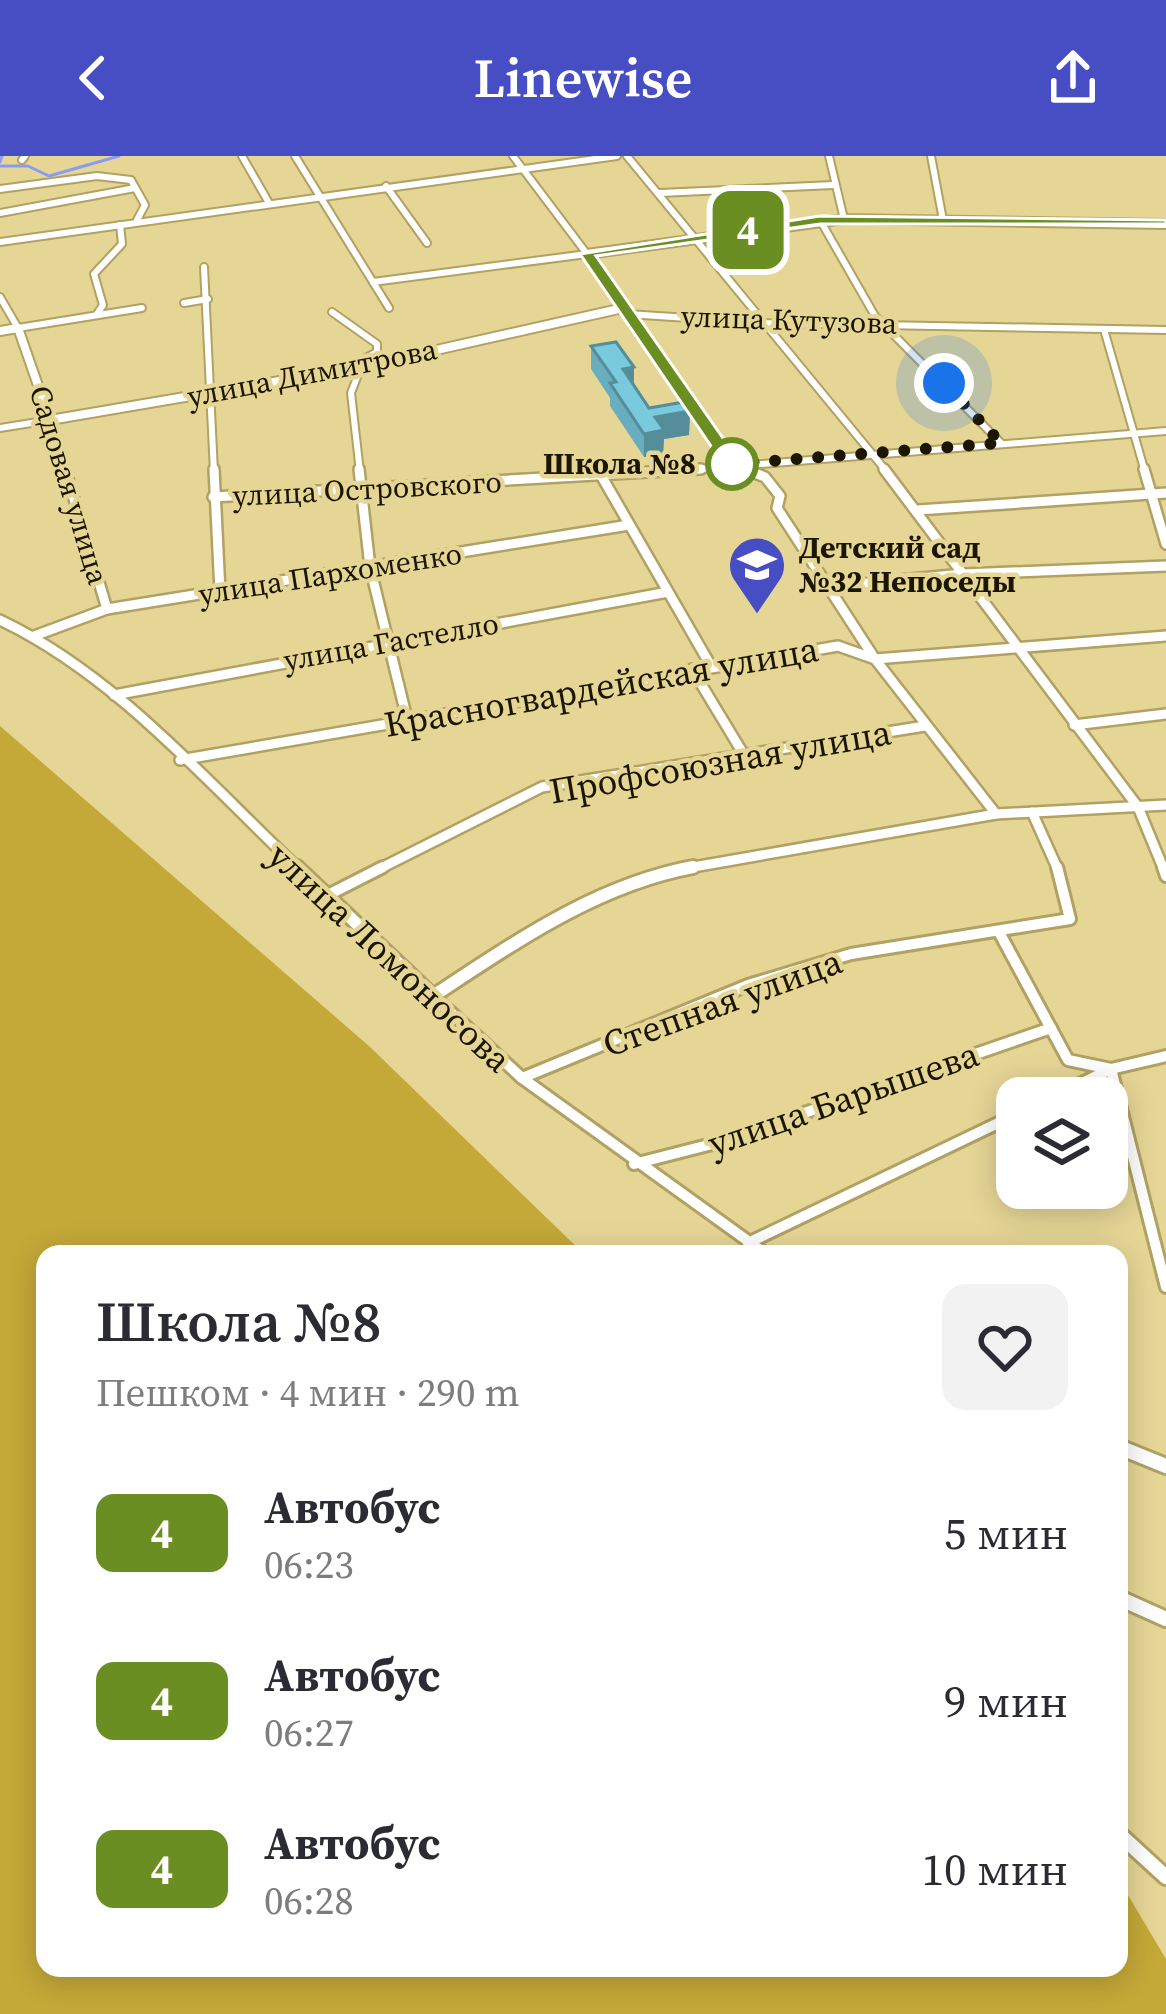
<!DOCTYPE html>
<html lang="ru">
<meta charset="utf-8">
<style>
:root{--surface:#fff;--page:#f2f2f3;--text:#2b2b33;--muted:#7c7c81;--accent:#474dc2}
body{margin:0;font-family:"Source Serif 4",serif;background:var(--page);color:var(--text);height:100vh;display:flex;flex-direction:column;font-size:45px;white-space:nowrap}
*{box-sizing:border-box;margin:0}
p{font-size:39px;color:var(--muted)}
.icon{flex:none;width:66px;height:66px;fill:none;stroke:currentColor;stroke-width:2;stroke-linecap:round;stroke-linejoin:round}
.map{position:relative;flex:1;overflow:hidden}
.details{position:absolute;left:36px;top:1089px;width:1092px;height:732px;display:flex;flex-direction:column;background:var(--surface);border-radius:24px;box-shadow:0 6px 30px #0003}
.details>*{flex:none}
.badge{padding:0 24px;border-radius:18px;font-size:42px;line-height:78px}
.tools{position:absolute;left:996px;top:921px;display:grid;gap:24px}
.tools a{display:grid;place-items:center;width:132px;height:132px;border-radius:24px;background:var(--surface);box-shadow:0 6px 30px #0003;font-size:60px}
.you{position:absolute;width:60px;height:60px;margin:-30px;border:9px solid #fff;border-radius:50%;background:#1a73e8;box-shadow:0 0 0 18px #1a73e833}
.map>.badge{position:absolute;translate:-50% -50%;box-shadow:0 0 0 6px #fff}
.round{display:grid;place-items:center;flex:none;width:126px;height:126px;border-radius:24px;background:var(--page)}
.summary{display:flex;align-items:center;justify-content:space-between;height:204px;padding:0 60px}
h1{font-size:57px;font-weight:600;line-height:90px}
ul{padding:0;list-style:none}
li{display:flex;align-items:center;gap:36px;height:168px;padding:0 60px}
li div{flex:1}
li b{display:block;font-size:45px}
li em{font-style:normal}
li .badge{min-width:132px;font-weight:700;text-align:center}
header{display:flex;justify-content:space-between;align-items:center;height:156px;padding:0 60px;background:var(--accent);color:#fff;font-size:54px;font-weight:600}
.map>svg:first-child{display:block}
</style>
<header><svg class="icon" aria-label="back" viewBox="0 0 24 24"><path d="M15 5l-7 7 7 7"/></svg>Linewise<svg class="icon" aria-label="share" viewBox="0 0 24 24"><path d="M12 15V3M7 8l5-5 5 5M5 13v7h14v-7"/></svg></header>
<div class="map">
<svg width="1166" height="1858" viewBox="0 0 1166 1858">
<rect width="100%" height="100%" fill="#e6d696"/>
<!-- green -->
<path fill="#c4a938" d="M 0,570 L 369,890 L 584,1098 L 45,1098 L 45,1812 L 1119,1812 L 1119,1724 L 1166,1803 L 1166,1858 L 0,1858 Z"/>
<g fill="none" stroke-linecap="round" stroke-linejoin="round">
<!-- stream -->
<g stroke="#8c9bf2" stroke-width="3">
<path d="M 0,6 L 2,0"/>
<path d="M 0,10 L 28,10 L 49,20 L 119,0"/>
</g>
<!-- minor-far3 casing -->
<g stroke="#b1a163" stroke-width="10">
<g id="minor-far3">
<path d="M 242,0 L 269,47"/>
<path d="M 295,0 L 389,152"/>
<path d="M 627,0 L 887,316"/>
<path d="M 829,0 L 844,63"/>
<path d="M 931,0 L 943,64"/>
<path d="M 22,4 L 25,0"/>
<path d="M 386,30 L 427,87"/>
<path d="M 0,33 L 97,20 L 131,24 L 145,49 L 137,64"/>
<path d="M 660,37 L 833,29"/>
<path d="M 0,57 L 135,32"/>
<path d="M 820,64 L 875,160 L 1001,287"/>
<path d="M 0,86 L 617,0"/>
<path d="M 204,111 L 214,316"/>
<path d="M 373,126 L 587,98 L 513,0"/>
<path d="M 0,141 L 18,172 L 142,152"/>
<path d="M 184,147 L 208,143"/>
<path d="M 332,156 L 377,188 L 377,196 L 346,213"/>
<path d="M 97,158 L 103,149 L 94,118 L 122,88 L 120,69"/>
<path d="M 627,158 L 766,167 L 1166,174"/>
<path d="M 1105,177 L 1145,316"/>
<path d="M 0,272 L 50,264 L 66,316"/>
<path d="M 739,311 L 752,316"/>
<path d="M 360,316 L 351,237 L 361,211"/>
<path d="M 664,316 L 1166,275"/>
</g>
</g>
<!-- minor-far2 casing -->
<g stroke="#b1a163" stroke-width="14">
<g id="minor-far2">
<path d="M 65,313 L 107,453"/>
<path d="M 214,313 L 220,436"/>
<path d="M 359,313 L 370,411 L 407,563"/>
<path d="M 744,313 L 765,321 L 780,340 L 777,352 L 875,503 L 996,658"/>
<path d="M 884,313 L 1138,651 L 1164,714"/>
<path d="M 1144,313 L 1166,388"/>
<path d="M 602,321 L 711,510"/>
<path d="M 213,341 L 701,313"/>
<path d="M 918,354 L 1166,337"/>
<path d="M 827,431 L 963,418 L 1166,410"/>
<path d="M 34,480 L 107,453 L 629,369"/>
<path d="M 692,513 L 744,599"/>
<path d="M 114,539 L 668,436"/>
<path d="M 1074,569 L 1166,558"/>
<path d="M 180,604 L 838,490 L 875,503 L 1166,480"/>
<path d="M 1032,656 L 1058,714"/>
<path d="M 377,714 L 542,631 L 925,570"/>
</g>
</g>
<!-- minor-far1 casing -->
<g stroke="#b1a163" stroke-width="16">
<g id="minor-far1">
<path d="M 1163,711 L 1166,720"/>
<path d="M 324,741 L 383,711"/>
<path d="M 999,776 L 1068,904 L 1111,913 L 1166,1131"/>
<path d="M 433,840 L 522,922 L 766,1098"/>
<path d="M 522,922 L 748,829 L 851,798 L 1070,763 L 1057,711"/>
<path d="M 1051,942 L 1111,913 L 1166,900"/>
<path d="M 634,1008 L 720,986 L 1051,872"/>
<path d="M 748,1087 L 1017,958"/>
</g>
</g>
<!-- minor casing -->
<g stroke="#b1a163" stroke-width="20">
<g id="minor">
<path d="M 1119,1291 L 1166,1310"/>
<path d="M 1119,1442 L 1166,1463"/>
<path d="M 1119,1678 L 1166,1721"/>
</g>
</g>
<!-- tertiary-far2 casing -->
<g stroke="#b1a163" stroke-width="12">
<g id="tertiary-far2">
<path d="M 0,175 L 18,172 L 50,264 L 361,211 L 623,152"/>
<path d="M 732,308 L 587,98 L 844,63 L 1166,68"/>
</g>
</g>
<!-- tertiary-far1 casing -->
<g stroke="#b1a163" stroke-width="14">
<g id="tertiary-far1">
<path d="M 0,464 C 116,519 208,627 300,714"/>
<path d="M 676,714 L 996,658 L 1166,649"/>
</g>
</g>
<!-- tertiary casing -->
<g stroke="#b1a163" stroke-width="18">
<path id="tertiary" d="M 297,711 L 433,840 C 514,787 596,729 693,711"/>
</g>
<!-- minor-far3 -->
<use href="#minor-far3" stroke="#fff" stroke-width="6"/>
<!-- minor-far2 -->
<use href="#minor-far2" stroke="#fff" stroke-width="9"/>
<!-- minor-far1 -->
<use href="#minor-far1" stroke="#fff" stroke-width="10"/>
<!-- minor -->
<use href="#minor" stroke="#fff" stroke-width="14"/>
<!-- tertiary-far2 -->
<use href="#tertiary-far2" stroke="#fff" stroke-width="8"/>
<!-- tertiary-far1 -->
<use href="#tertiary-far1" stroke="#fff" stroke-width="9"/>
<!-- tertiary -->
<use href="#tertiary" stroke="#fff" stroke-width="12"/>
</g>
<!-- wall -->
<path fill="#69aebf" d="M 591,190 L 634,211 L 634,230 L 649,252 L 690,255 L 689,279 L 664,283 L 663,298 L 644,301 L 610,250 L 610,242 L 591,213 Z"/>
<!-- shaded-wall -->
<g fill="#558d9b">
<path d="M 634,211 L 634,235 L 623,213 Z"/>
<path d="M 690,255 L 689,279 L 664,283 L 663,298 L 644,301 L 644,278 L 655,261 Z"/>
</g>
<!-- building -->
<path fill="#7acade" stroke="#558d9b" stroke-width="3" d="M 616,186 L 634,211 L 623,213 L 649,252 L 684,246 L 690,255 L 655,261 L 664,274 L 644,278 L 610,227 L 616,226 L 591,190 Z"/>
<!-- line -->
<path fill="#6b8e23" stroke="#fff" stroke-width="3" d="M 820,60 L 1166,64 L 1166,68 L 820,68 L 596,100 L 741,308 L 726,312 L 580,98 Z"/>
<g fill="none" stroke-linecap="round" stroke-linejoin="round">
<!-- walk -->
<path stroke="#1c1600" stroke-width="12" stroke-dasharray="0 21.6" d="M 732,308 L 1001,287 L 944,227"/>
</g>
<!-- icons -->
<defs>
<g id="school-pin" transform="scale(3)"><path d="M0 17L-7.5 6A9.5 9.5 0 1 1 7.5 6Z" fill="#474dc2" stroke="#e6d696"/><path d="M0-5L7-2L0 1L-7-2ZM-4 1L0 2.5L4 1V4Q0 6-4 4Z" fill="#fff"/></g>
</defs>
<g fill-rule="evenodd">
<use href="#school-pin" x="757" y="409"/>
</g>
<!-- markers -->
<circle fill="#fff" stroke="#6b8e23" stroke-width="6" cx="732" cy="308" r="24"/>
<g text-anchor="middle" stroke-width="9" stroke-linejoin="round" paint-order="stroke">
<!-- far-street labels -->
<g font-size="30" fill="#1c1600" stroke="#e6d696">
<text transform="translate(789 164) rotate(2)" y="10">улица Кутузова</text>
<text transform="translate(312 217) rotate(-11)" y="10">улица Димитрова</text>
<text transform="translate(69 329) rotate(73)" y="10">Садовая улица</text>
<text transform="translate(367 333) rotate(-3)" y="10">улица Островского</text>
<text transform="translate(330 418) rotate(-9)" y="10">улица Пархоменко</text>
<text transform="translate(391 486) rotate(-10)" y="10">улица Гастелло</text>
</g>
<!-- far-stop labels -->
<g font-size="30" font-weight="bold" fill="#1c1600" stroke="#e6d696" text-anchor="end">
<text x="696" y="318">Школа №8</text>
</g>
<!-- far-poi labels -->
<g font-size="30" font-weight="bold" fill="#1c1600" stroke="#e6d696" text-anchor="start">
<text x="799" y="402">Детский сад<tspan x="799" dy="34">№32 Непоседы</tspan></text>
</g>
<!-- street labels -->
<g font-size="36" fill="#1c1600" stroke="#e6d696">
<text transform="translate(601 530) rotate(-10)" y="13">Красногвардейская улица</text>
<text transform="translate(720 605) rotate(-10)" y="13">Профсоюзная улица</text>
<text transform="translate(390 801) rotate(43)" y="13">улица Ломоносова</text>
<text transform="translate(722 846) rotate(-20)" y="13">Степная улица</text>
<text transform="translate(843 942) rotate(-19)" y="13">улица Барышева</text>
</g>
</g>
</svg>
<div class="tools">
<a><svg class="icon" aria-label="layers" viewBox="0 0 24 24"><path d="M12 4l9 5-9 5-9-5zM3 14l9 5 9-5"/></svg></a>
</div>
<div class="you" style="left:944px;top:227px"></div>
<b class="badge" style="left:748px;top:74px;background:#6b8e23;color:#fff">4</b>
<section class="details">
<div class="summary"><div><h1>Школа №8</h1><p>Пешком · 4 мин · 290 m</p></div><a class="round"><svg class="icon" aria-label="heart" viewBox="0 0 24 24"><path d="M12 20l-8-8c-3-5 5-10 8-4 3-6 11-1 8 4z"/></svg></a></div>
<ul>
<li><span class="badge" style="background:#6b8e23;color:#fff">4</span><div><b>Автобус</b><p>06:23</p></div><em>5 мин</em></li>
<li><span class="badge" style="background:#6b8e23;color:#fff">4</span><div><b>Автобус</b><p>06:27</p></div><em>9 мин</em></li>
<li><span class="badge" style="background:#6b8e23;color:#fff">4</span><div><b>Автобус</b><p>06:28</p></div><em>10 мин</em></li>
</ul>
</section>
</div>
